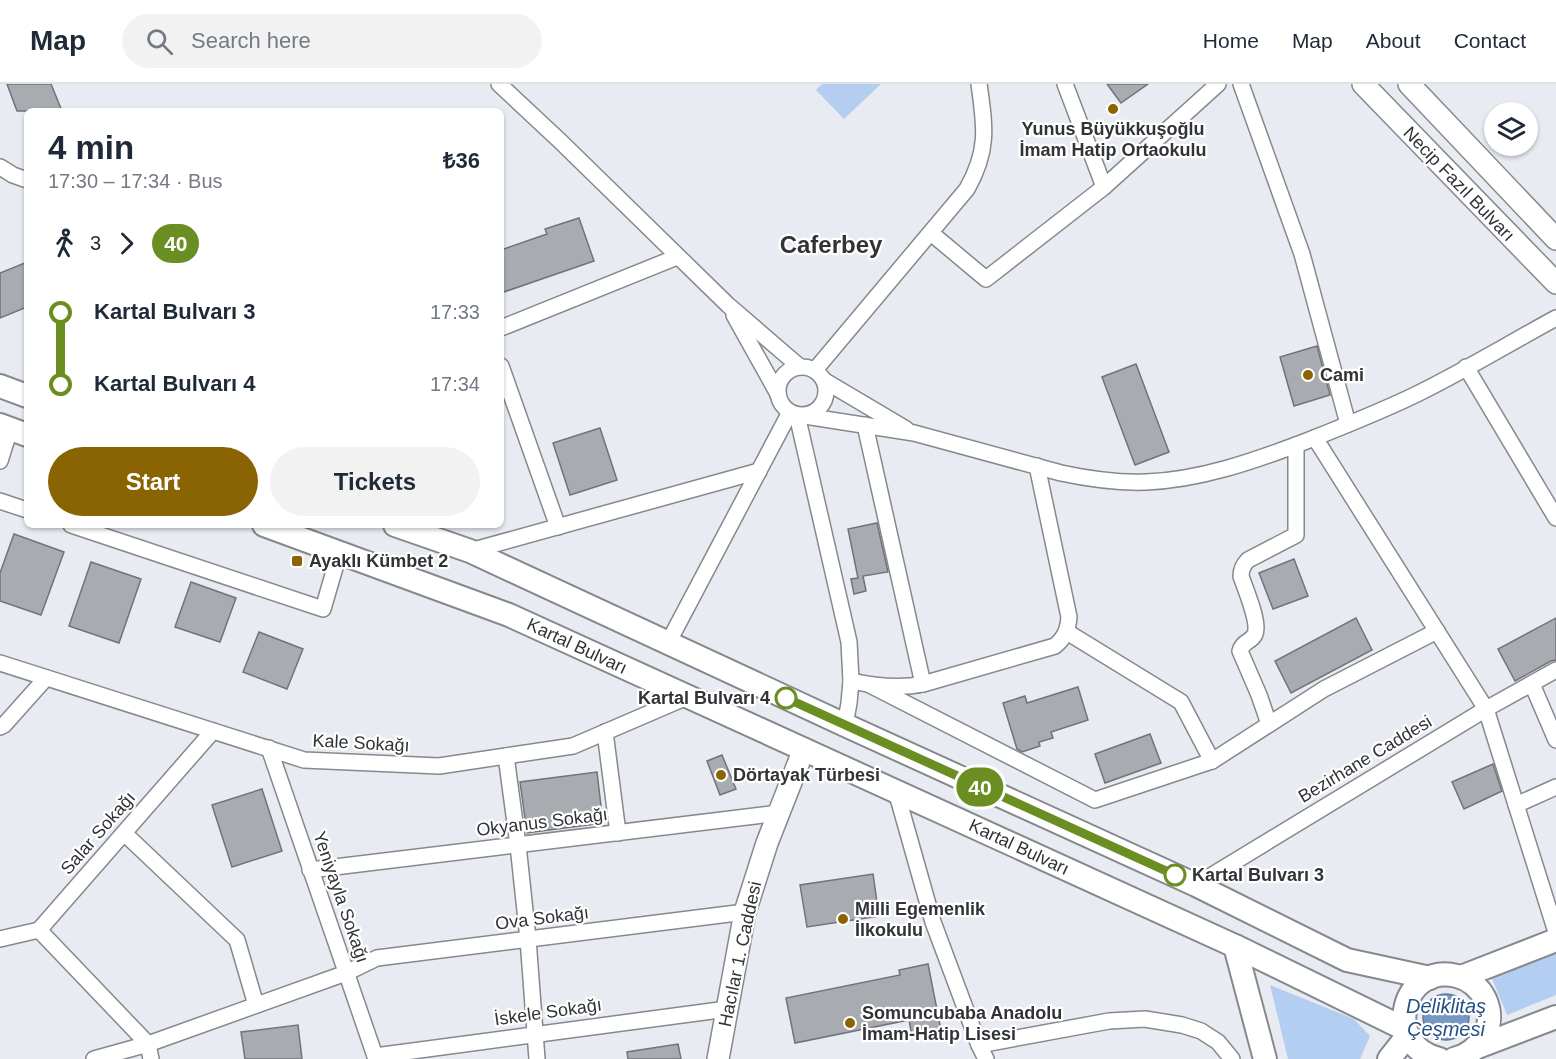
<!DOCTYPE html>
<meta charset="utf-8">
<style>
:root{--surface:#fff;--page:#f2f2f3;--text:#1f2937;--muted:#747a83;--line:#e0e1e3;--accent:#8a6402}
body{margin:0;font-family:Arial,sans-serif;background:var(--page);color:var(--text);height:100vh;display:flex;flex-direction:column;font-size:22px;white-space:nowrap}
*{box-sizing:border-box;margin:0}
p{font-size:20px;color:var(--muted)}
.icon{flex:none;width:33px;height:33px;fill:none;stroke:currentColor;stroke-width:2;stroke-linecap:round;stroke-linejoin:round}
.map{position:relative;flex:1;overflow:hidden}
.details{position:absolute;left:24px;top:24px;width:480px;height:420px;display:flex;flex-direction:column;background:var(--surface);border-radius:9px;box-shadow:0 2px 4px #0004}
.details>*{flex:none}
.badge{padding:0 12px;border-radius:20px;font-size:21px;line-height:39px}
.buttons{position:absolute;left:1484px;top:18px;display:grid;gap:12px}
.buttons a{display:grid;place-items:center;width:54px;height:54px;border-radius:50%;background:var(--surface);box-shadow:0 2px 4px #0004;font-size:30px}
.map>.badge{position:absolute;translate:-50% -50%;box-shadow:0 0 0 3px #fff}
.legs{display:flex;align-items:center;gap:9px;height:66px;padding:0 24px;font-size:20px}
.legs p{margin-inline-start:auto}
.summary{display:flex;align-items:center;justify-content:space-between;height:102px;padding:0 24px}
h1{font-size:33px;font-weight:700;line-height:45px}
.primary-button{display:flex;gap:12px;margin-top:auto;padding:12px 24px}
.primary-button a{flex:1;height:69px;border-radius:36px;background:var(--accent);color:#fff;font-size:24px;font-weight:700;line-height:69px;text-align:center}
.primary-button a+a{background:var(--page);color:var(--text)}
ul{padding:0 24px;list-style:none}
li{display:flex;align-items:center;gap:21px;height:72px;font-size:22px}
li i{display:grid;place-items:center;width:9px;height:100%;margin:0 8px;background:currentColor}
li i::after{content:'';width:15px;height:15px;margin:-8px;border:4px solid;border-radius:50%;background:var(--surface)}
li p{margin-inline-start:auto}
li:first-child i{background:linear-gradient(#0000 50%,currentColor 0)}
li:last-child i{background:linear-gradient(currentColor 50%,#0000 0)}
header{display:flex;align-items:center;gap:36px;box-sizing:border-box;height:84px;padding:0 30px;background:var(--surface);border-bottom:2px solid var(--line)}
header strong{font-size:28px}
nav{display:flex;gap:33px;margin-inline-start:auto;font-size:21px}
.search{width:420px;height:54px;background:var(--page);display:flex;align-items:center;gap:15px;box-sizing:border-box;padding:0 21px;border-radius:33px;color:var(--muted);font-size:22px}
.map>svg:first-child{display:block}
</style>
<header>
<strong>Map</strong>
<div class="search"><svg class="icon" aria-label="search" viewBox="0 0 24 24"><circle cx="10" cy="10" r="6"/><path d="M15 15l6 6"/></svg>Search here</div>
<nav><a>Home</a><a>Map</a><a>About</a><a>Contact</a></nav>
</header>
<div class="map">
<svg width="1556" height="975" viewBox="0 0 1556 975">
<rect width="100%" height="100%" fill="#e8ecf2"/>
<!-- green -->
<g fill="#b3cef0">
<path d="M 822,0 L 881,0 L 844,35 L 816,6 Z"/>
<path d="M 1556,866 L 1556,911 L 1507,931 L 1491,892 Z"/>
<path d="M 1270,901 L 1354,935 L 1370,952 L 1360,975 L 1288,975 Z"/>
</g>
<!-- water -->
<circle fill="#7697c1" stroke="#617997" stroke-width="1.5" cx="1446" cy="933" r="23"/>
<!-- building -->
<g fill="#a8acb1" stroke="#707379" stroke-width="1.5">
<path d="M 7,0 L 51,0 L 62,27 L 17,27 Z"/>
<path d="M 1107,0 L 1148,0 L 1121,19 Z"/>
<path d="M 579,134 L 594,177 L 501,209 L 501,166 L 547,150 L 545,145 Z"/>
<path d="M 27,178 L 27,223 L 0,234 L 0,189 Z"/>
<path d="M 1317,262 L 1330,311 L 1294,322 L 1280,273 Z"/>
<path d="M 1136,280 L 1169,368 L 1135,381 L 1102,293 Z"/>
<path d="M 600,344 L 617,396 L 570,411 L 553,359 Z"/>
<path d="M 877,439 L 888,488 L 863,492 L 866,507 L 854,510 L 851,495 L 858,494 L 848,445 Z"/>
<path d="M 14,450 L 64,468 L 41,531 L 0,517 L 0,489 Z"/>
<path d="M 1294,475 L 1308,512 L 1273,525 L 1259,489 Z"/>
<path d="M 91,478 L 141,495 L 119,559 L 69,542 Z"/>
<path d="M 191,498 L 236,514 L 220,558 L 175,543 Z"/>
<path d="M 1356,534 L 1372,566 L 1291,609 L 1275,577 Z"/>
<path d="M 1556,534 L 1556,576 L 1551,577 L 1515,597 L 1498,565 Z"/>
<path d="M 259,548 L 303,565 L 287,605 L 243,588 Z"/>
<path d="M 1078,603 L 1088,636 L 1051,648 L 1053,654 L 1039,658 L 1040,662 L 1022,668 L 1017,665 L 1003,619 L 1025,612 L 1027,619 Z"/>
<path d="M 1150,650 L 1161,679 L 1105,699 L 1095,670 Z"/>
<path d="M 722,671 L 736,705 L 720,711 L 707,677 Z"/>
<path d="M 1493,680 L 1502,707 L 1464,725 L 1452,698 Z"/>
<path d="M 597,688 L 603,739 L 527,749 L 520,698 Z"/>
<path d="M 262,705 L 282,767 L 232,783 L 212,721 Z"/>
<path d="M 873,790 L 879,832 L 807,843 L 800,801 Z"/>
<path d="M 928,880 L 941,946 L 912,952 L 909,936 L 795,959 L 786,914 L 900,891 L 899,886 Z"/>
<path d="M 298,941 L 302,975 L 245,975 L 241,948 Z"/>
<path d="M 678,960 L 681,975 L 628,975 L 627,968 Z"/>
</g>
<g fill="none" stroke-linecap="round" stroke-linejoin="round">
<!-- street casing -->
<g stroke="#85898e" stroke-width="18">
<g id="street">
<path d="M 499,0 L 560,57 L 728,221 L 800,283"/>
<path d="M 1065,0 L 1104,103"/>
<path d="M 1241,0 L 1302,170 L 1348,340"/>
<path d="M 0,83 L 13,91 L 27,96"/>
<path d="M 931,149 L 986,195 L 1104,103 L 1218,0"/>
<path d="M 734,231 L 778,310"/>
<path d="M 501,244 L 677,173"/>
<path d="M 501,282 L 558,443"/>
<circle cx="802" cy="307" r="24"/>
<path d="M 1466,283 L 1556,434"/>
<path d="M 815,286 L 967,105 C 989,66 985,43 979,0"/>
<path d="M 825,297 L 906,345"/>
<path d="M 797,331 L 849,558 L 851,597 L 849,619 L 845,641"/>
<path d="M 805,332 L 914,349 L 1061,389 C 1089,395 1117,399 1146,398 C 1200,396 1254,377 1304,358 C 1342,343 1380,328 1417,310 C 1464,287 1510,259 1556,234"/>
<path d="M 865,341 L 923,600"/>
<path d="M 1315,354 L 1486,625 L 1556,848"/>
<path d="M 0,377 L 10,345"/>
<path d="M 0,417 L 27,426"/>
<path d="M 71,441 L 323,525 L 339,470"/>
<path d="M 470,467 L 759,387"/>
<path d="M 1067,548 L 1181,618 L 1212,677"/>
<path d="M 668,559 L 790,328"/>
<path d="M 0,579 L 304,676 L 439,682 L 573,662 L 687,613"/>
<path d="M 851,597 C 875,602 899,605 923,600 L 1055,562 C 1065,554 1068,545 1069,533 L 1037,382"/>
<path d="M 1532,600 L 1556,656"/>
<path d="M 870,601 L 1095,716 L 1212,677 L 1324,605 L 1437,547"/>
<path d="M 1269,640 L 1259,611 L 1240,567 C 1243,556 1251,559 1255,550 C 1260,538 1245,505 1241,492 C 1241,485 1243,481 1248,476 L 1296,451 L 1296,361"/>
<path d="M 0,643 L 4,641 L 46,594"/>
<path d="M 605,648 L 618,749"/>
<path d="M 269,664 L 376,975"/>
<path d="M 506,672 L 518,761 L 528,855 L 537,975"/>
<path d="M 896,707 L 933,838 L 979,961 L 986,975"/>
<path d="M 1516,721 L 1556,703"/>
<path d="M 124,749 L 237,856 L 256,921"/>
<path d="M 310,786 L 779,729"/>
<path d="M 1196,801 L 1486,625 L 1556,586"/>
<path d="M 39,846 L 148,960 L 151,975"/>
<path d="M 0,855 L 39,846 L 213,647"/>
<path d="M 979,961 L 1109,937 L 1145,935 L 1182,941 L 1201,947 L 1218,958 L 1232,975"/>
<path d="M 375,972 L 727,925"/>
<path d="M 94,975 L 148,960 L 346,889 L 377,874 L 745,828"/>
</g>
</g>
<!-- secondary casing -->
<g stroke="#85898e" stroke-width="24">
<g id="secondary">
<path d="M 1363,0 L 1556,199"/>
<path d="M 1409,0 L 1556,155"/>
<path d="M 718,975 L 745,828 L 767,759 L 804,665"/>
</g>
</g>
<!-- primary casing -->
<g stroke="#85898e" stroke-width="26">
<g id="primary">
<path d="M 0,302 L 27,312"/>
<path d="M 0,341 L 27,351"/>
<path d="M 264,441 L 509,531 L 1235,862 L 1405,945"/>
<path d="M 395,441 L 470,467 L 845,641 L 1196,801 L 1347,876 L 1430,894"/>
<path d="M 1235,862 L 1265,975"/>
<path d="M 1461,893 L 1556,856"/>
<path d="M 1475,964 L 1556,933"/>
<path d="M 1389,975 L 1408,951"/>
<path d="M 1439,975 C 1381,961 1402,878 1457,892 C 1469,895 1480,904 1485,915 C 1497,941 1481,968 1454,975"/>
</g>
</g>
<!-- street -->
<use href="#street" stroke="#fff" stroke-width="15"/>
<!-- secondary -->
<use href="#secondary" stroke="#fff" stroke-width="21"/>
<!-- primary -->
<use href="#primary" stroke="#fff" stroke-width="22"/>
</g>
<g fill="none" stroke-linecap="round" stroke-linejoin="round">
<!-- line-1 casing -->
<g stroke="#fff" stroke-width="14">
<path id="line-1" d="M 786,614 L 1175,791"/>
</g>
<!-- line-1 -->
<use href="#line-1" stroke="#6b8e23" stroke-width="9"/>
</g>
<!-- markers -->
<g fill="#8a6402" stroke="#fff" stroke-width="2">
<circle cx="1113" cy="25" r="6"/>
<circle cx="1308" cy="291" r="6"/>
<rect x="291" y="471" width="12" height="12" rx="3"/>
<circle cx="721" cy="691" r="6"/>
<circle cx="843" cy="835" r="6"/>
<circle cx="850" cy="939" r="6"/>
</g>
<g fill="#fff" stroke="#6b8e23" stroke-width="3">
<circle cx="786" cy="614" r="10"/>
<circle cx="1175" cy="791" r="10"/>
</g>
<g text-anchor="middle" stroke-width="4.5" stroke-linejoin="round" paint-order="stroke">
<!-- poi labels -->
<g font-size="18" font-weight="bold" fill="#313335" stroke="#fff" text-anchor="start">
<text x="1113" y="51" text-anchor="middle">Yunus Büyükkuşoğlu<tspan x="1113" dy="21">İmam Hatip Ortaokulu</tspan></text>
<text x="1320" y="297">Cami</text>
<text x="309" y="483">Ayaklı Kümbet 2</text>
<text x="733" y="697">Dörtayak Türbesi</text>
<text x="855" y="831">Milli Egemenlik<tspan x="855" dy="21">İlkokulu</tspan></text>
<text x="862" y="935">Somuncubaba Anadolu<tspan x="862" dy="21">İmam-Hatip Lisesi</tspan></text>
</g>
<!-- street labels -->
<g font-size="18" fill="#313335" stroke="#fff">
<text transform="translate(1459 100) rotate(46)" y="6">Necip Fazıl Bulvarı</text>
<text transform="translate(577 562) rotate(25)" y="6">Kartal Bulvarı</text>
<text transform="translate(361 659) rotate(3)" y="6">Kale Sokağı</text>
<text transform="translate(1365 675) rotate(-31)" y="6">Bezirhane Caddesi</text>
<text transform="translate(542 738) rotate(-7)" y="6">Okyanus Sokağı</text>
<text transform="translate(98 749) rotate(-49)" y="6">Salar Sokağı</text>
<text transform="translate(1019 763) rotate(25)" y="6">Kartal Bulvarı</text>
<text transform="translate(341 813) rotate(71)" y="6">Yeniyayla Sokağı</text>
<text transform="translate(542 834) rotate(-7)" y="6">Ova Sokağı</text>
<text transform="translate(740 870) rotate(-78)" y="6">Hacılar 1. Caddesi</text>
<text transform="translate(548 928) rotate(-8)" y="6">İskele Sokağı</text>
</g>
<!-- stop labels -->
<g font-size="18" font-weight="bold" fill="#313335" stroke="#fff" text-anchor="end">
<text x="770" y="620">Kartal Bulvarı 4</text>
<text x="1192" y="797" text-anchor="start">Kartal Bulvarı 3</text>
</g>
<!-- water labels -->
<g font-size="20" font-style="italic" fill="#255188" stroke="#fff">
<text x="1446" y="929">Deliklitaş<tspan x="1446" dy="23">Çeşmesi</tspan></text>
</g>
<!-- district labels -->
<g font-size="24" font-weight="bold" fill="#313335" stroke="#fff">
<text x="831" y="169">Caferbey</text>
</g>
</g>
</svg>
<div class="buttons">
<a><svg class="icon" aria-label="layers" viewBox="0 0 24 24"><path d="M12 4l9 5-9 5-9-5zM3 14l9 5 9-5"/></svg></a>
</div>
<b class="badge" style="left:980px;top:703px;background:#6b8e23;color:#fff">40</b>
<section class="details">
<div class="summary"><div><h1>4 min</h1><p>17:30 – 17:34 · Bus</p></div><b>₺36</b></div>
<div class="legs"><svg class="icon" aria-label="walk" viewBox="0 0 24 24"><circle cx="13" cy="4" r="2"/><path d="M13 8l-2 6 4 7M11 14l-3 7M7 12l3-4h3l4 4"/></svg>3<svg class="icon" aria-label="forward" viewBox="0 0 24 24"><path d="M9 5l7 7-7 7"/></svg><b class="badge" style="background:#6b8e23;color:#fff">40</b></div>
<ul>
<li><i style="color:#6b8e23"></i><b>Kartal Bulvarı 3</b><p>17:33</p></li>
<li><i style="color:#6b8e23"></i><b>Kartal Bulvarı 4</b><p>17:34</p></li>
</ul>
<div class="primary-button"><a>Start</a><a>Tickets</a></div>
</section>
</div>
